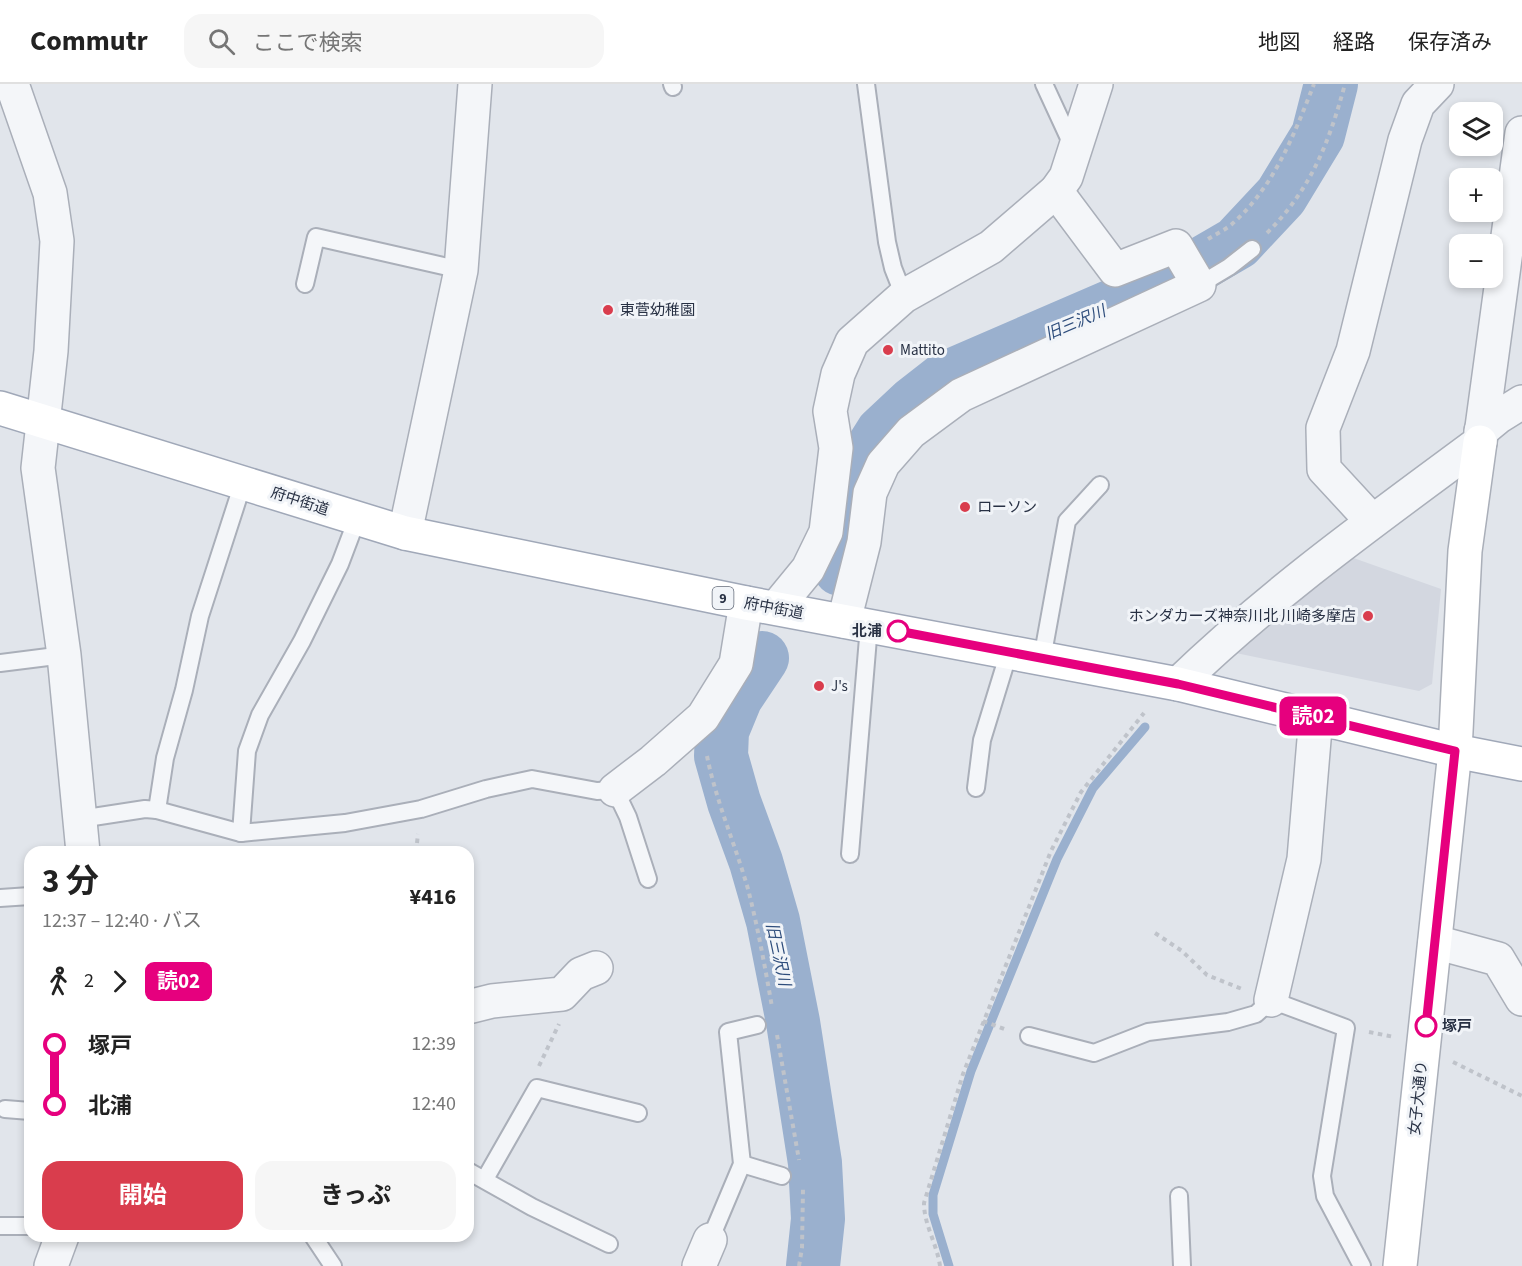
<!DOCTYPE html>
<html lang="ja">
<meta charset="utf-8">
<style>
:root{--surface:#fff;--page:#f6f6f6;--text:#222;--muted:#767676;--line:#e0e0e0;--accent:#d93d4d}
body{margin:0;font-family:"Source Sans 3","Noto Sans JP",sans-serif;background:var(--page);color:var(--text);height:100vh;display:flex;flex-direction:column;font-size:22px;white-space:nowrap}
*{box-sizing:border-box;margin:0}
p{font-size:20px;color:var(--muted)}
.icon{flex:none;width:33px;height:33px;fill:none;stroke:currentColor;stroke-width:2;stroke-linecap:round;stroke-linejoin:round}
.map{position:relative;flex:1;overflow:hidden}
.panel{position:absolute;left:24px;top:762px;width:450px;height:396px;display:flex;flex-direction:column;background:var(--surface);border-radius:18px;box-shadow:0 3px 9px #0003}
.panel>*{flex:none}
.badge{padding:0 12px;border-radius:9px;font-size:21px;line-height:39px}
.controls{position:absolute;left:1449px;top:18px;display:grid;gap:12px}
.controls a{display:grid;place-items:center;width:54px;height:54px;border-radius:12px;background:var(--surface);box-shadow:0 3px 9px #0003;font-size:30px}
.map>.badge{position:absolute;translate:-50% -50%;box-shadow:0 0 0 3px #fff}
.legs{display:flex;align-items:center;gap:9px;height:66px;padding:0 18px;font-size:20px}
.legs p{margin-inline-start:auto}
.head{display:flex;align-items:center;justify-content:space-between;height:102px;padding:0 18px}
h1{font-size:33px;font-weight:700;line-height:45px}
.primary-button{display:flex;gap:12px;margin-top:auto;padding:12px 18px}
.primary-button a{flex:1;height:69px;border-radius:18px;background:var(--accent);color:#fff;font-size:24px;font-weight:700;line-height:69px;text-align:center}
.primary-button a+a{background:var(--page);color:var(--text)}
ul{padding:0 18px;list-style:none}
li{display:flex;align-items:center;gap:21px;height:60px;font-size:22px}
li i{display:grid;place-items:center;width:9px;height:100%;margin:0 8px;background:currentColor}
li i::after{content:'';width:15px;height:15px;margin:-8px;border:4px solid;border-radius:50%;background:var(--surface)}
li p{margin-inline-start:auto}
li:first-child i{background:linear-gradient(#0000 50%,currentColor 0)}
li:last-child i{background:linear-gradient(currentColor 50%,#0000 0)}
header{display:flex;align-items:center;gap:36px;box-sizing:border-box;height:84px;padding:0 30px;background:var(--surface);border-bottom:2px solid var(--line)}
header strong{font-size:28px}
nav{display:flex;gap:33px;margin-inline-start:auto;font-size:21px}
.search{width:420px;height:54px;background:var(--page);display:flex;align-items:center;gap:15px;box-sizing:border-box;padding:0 21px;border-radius:18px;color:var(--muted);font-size:22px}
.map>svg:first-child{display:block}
</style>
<header>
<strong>Commutr</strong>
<div class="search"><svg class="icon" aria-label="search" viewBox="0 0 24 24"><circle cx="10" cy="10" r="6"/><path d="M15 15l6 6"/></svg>ここで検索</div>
<nav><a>地図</a><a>経路</a><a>保存済み</a></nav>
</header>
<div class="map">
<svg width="1522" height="1182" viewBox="0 0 1522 1182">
<rect width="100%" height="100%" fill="#e1e5eb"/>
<!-- built -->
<path fill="#d3d7e0" d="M 1345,471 L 1441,505 L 1432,600 L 1419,607 L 1231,568 Z"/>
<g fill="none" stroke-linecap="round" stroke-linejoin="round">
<!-- stream -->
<path stroke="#9ab0ce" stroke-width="9" d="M 949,1182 L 933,1130 L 933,1111 L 971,987 L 1057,775 L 1093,704 L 1145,643"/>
<!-- river -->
<g stroke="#9ab0ce" stroke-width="54">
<path d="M 840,485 L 855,392 L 882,349 L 914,319 L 946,294 L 1175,195 L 1237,159 L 1281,112 L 1318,51 L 1331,0"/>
<path d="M 762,574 L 736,613 L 722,647 L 721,672 L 734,718 L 756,778 L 773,837 L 793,938 L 815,1079 L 818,1135 L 813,1182"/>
</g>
<!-- lane casing -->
<g stroke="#aaafb9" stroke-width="20">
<g id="lane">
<path d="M 672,0 L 673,3"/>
<path d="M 866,0 L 887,158 L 893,184 L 904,212"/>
<path d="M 1044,0 L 1074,65"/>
<path d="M 305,200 L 316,153 L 461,186"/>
<path d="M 1199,201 L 1229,183 L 1252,165"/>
<path d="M 1042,575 L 1067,437 L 1100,401"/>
<path d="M 0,579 L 64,571"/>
<path d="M 976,704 L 982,656 L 1009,568"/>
<path d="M 157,726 L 165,674 L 184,606 L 200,532 L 243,399"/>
<path d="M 80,735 L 145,725 L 157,726 L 241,749 L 345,739 L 421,725 L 486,705 L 532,695 L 597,707 L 615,706 L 628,733 L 648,795"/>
<path d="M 241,749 L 247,667 L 260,631 L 302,557 L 340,480 L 357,435"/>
<path d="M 850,770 L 869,542"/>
<path d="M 0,814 L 30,812"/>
<path d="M 1029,952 L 1094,969 L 1148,948 L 1228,938 L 1256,930 L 1271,916 L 1346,944 L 1322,1092 L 1325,1112 L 1362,1182"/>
<path d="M 5,1025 L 30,1027"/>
<path d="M 742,1080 L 782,1092"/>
<path d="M 468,1087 L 532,1123 L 609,1160"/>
<path d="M 485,1095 L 537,1004 L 638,1029"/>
<path d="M 1179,1112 L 1182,1182"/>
<path d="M 0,1142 L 30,1142"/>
<path d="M 313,1152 L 333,1182"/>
<path d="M 710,1156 L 742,1080 L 728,948 L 757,941"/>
</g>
</g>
<!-- street casing -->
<g stroke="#aaafb9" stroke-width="36">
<g id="street">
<path d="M 12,0 L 50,109 L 57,157 L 51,267 L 38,384 L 64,571 L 83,768"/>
<path d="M 1481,347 L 1498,333 L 1522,318"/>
<path d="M 1372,437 L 1324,385 L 1323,344 L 1353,267 L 1405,56 L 1418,20 L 1437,0"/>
<path d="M 405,449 L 461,186 L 475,0"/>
<path d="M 776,524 L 808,485 L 826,448 L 836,364 L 830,327 L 838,290 L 852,258 L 904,212 L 991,163 L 1056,107 L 1066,93 L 1096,0"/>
<path d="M 844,537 L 864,458 L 870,409 L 883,380 L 911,348 L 961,311 L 1199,201 L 1176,162 L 1115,186 L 1056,107"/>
<path d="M 1178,600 C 1271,510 1376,435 1480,358 L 1522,49"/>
<path d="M 615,706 L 653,677 L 703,633 L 736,580 L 746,519"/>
<path d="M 1435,858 L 1498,875 L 1522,915"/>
<path d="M 1271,916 L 1304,775 L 1316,632"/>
<path d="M 468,923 L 492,917 L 562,910 L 581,890 L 596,884"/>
<path d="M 51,1182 L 62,1152"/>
<path d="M 699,1182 L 710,1156"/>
</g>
</g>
<!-- secondary casing -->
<g stroke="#aaafb9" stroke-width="36">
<path id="secondary" d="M 1400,1182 L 1455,667 L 1465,467 L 1480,358"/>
</g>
<!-- primary casing -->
<g stroke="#a0a8b8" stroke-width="36">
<path id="primary" d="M 0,324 L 405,449 L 746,519 L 1178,600 L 1455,667 L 1522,680"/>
</g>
<!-- path -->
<g stroke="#bfc3ca" stroke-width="4" stroke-dasharray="4.5 4.5" stroke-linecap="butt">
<path d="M 1267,149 C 1311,105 1329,59 1345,0"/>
<path d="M 1208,155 C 1216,150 1225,146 1232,140 C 1274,103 1294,51 1314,0"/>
<path d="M 707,672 C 716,717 735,760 748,805 C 758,844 765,883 772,923"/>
<path d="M 416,768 L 418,750"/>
<path d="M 1155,849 L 1182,867 L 1207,891 L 1242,905"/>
<path d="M 983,937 L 1007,946"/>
<path d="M 1369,948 L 1394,953"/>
<path d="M 777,951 L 799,1076"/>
<path d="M 1453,978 L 1522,1012"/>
<path d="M 539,982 L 559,940"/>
<path d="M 799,1182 L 802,1164 L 803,1105"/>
<path d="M 940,1182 C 937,1160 924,1141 924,1119 L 963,990 L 1051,767 L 1081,708 L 1144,629"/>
</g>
<!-- lane -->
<use href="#lane" stroke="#f4f6f9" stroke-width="16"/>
<!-- street -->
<use href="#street" stroke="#f4f6f9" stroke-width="33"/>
<!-- secondary -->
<use href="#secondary" stroke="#fff" stroke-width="33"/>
<!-- primary -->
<use href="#primary" stroke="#fff" stroke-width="33"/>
</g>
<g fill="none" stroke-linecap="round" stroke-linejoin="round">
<!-- line-1 casing -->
<g stroke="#fff" stroke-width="14">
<path id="line-1" d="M 898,547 L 1178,600 L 1455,667 L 1426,942"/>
</g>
<!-- line-1 -->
<use href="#line-1" stroke="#e6007e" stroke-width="9"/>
</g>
<!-- markers -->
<g fill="#d93d4d" stroke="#f1f4f8" stroke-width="2">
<circle cx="608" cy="226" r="6"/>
<circle cx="888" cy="266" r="6"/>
<circle cx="965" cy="423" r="6"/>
<circle cx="1368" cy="532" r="6"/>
<circle cx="819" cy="602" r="6"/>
</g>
<g fill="#fff" stroke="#e6007e" stroke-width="3">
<circle cx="898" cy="547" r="10"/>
<circle cx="1426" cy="942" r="10"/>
</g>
<g text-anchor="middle" stroke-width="6" stroke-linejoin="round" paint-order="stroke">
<!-- shield labels -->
<rect fill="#f1f4f8" stroke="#646c7a" stroke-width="1.5" x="712.5" y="503" width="21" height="22" rx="4.5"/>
<g font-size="14" font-weight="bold" fill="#283144">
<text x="723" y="519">9</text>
</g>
<!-- poi labels -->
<g font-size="15" fill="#283144" stroke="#f1f4f8" text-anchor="start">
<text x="620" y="231">東菅幼稚園</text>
<text x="900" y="271">Mattito</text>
<text x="977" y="428">ローソン</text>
<text x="1356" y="537" text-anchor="end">ホンダカーズ神奈川北 川崎多摩店</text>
<text x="831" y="607">J's</text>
</g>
<!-- street labels -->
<g font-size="15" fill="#283144" stroke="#f1f4f8">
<text transform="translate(300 417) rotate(18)" y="5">府中街道</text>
<text transform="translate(774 524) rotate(11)" y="5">府中街道</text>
<text transform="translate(1418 1014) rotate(-84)" y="5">女子大通り</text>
</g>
<!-- stop labels -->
<g font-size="15" font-weight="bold" fill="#283144" stroke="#f1f4f8" text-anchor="end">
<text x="882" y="552">北浦</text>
<text x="1442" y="947" text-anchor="start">塚戸</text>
</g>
<!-- water labels -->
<g font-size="16" font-style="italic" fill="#2e4d7c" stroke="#f1f4f8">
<text transform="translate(1075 238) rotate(-23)" y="6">旧三沢川</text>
<text transform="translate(779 870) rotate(78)" y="6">旧三沢川</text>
</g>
</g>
</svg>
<div class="controls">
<a><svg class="icon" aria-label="layers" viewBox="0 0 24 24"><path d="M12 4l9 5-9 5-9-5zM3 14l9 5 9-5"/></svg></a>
<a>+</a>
<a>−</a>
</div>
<b class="badge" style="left:1313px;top:632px;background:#e6007e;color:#fff">読02</b>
<section class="panel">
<div class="head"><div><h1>3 分</h1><p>12:37 – 12:40 · バス</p></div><b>¥416</b></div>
<div class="legs"><svg class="icon" aria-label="walk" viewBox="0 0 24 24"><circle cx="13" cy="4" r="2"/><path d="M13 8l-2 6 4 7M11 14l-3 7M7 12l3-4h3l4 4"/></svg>2<svg class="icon" aria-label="forward" viewBox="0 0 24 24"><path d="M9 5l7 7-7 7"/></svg><b class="badge" style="background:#e6007e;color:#fff">読02</b></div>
<ul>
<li><i style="color:#e6007e"></i><b>塚戸</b><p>12:39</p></li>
<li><i style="color:#e6007e"></i><b>北浦</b><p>12:40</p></li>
</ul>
<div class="primary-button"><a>開始</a><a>きっぷ</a></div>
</section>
</div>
